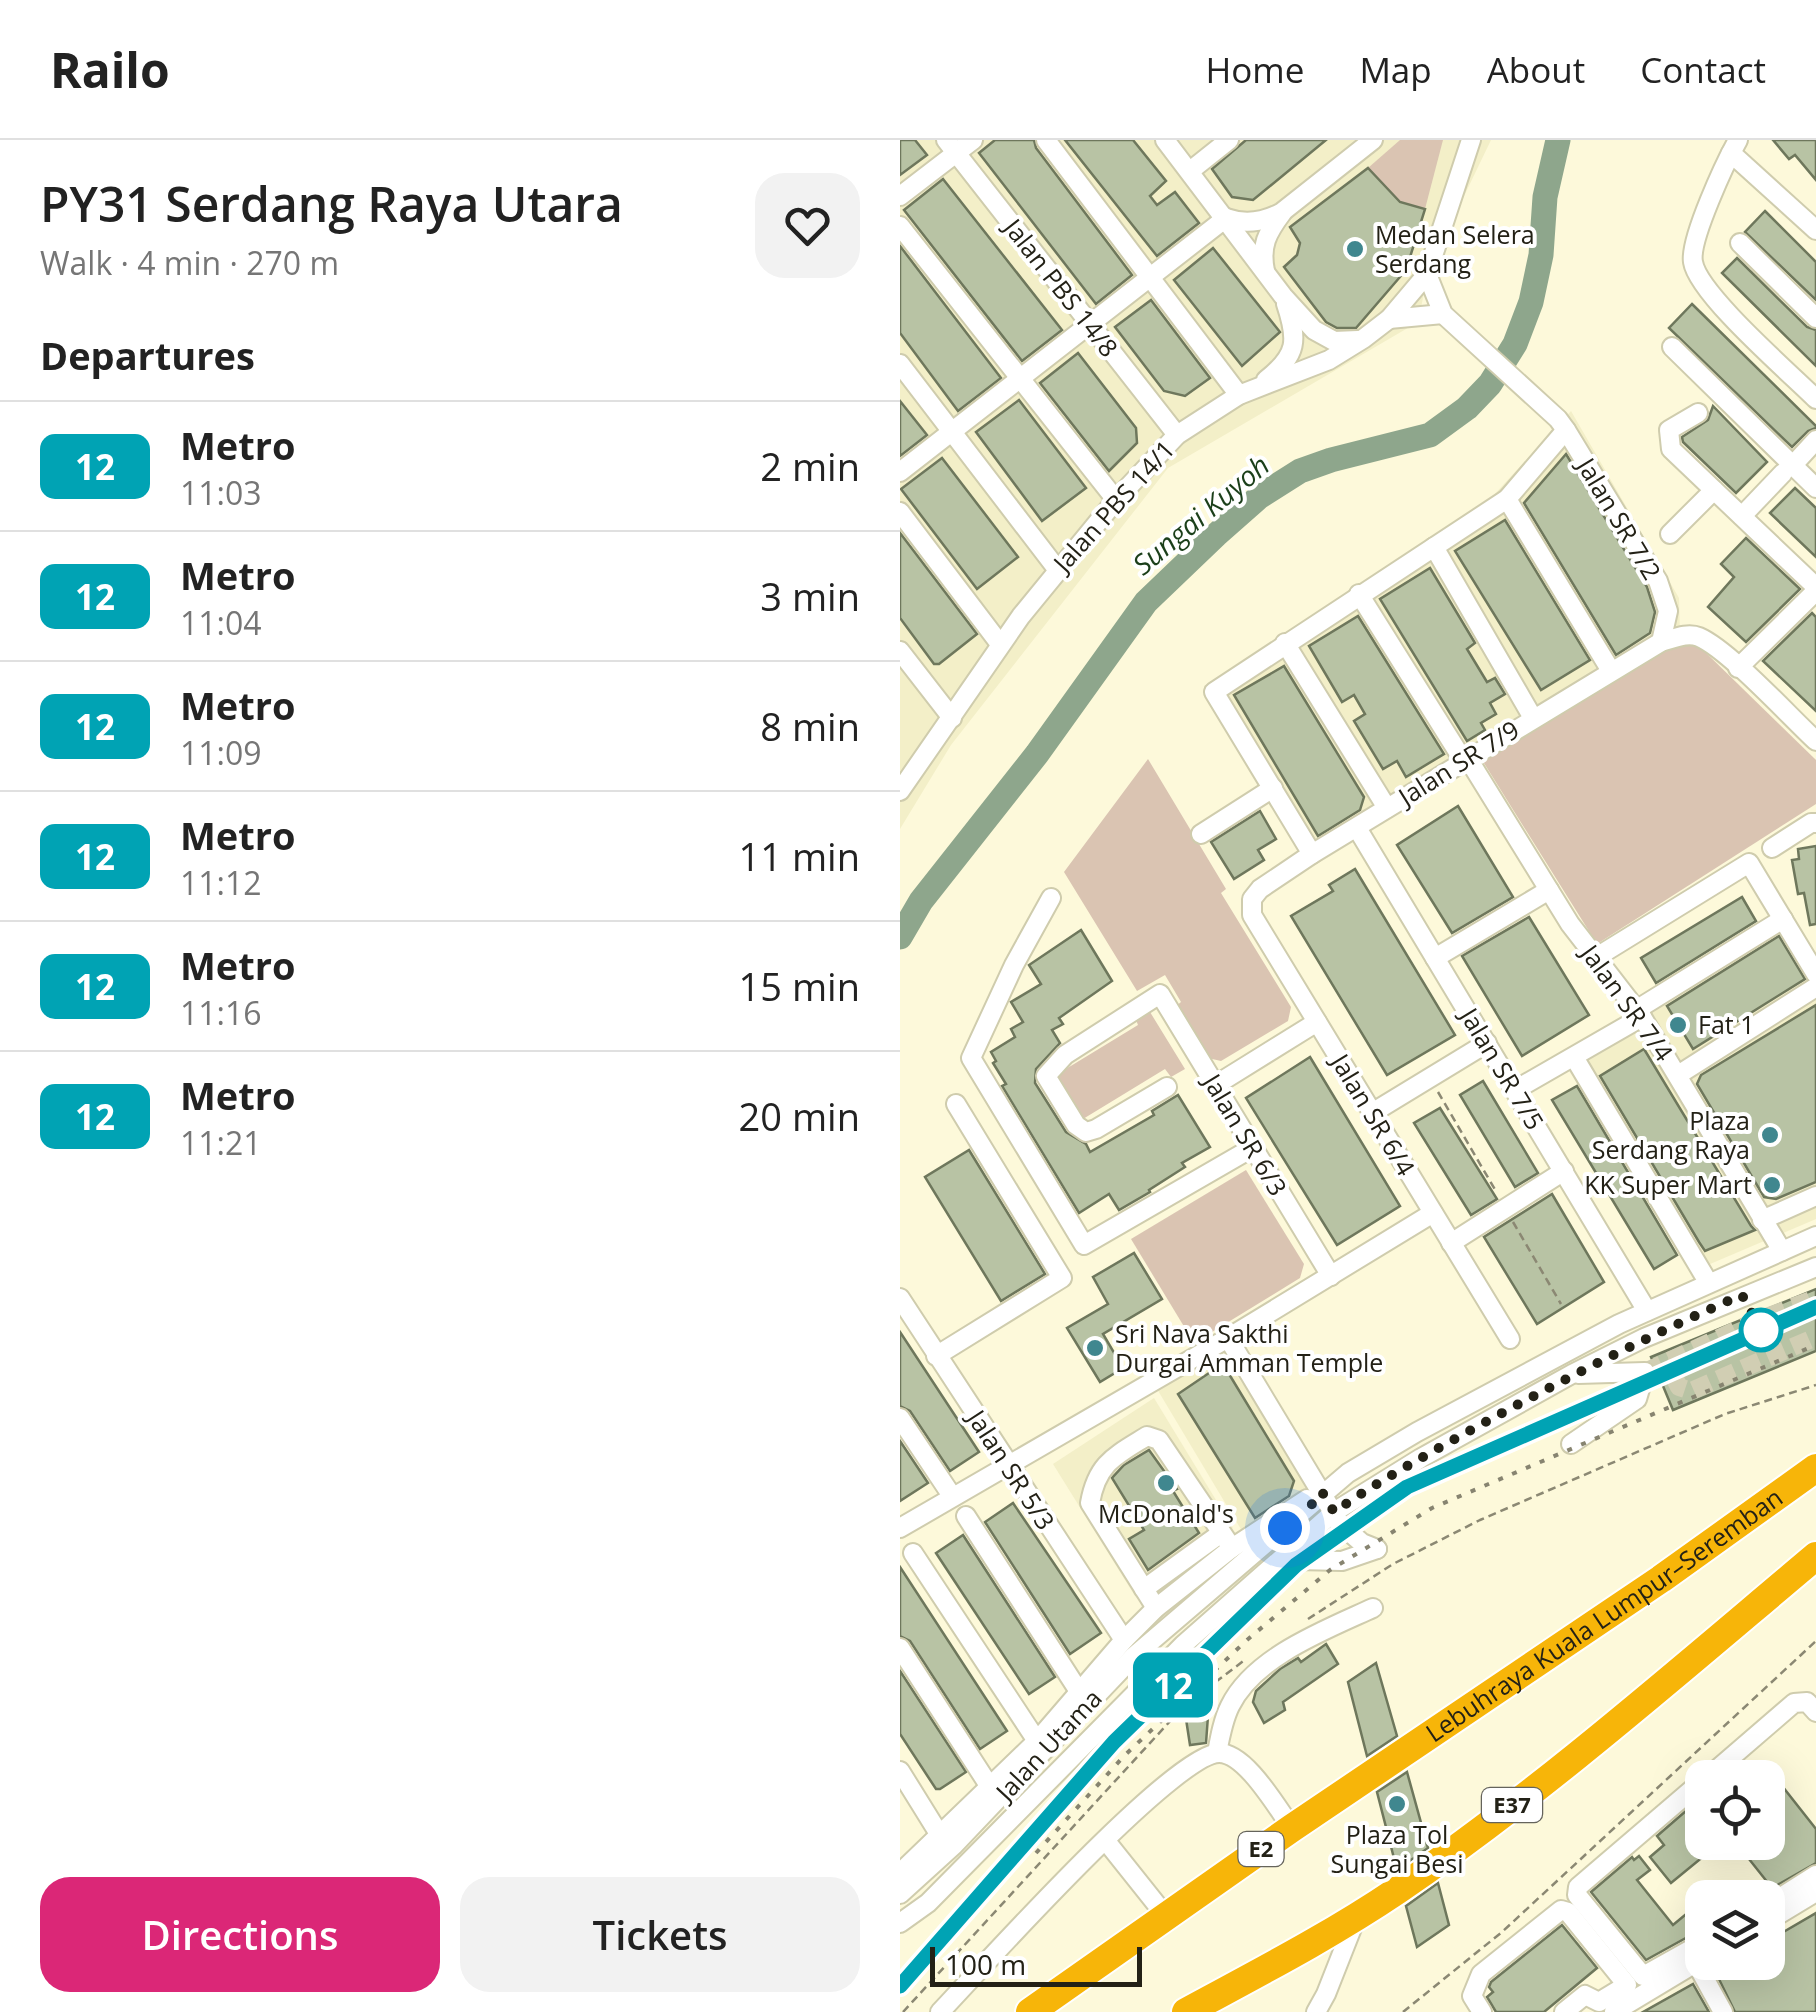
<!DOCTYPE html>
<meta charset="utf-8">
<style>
:root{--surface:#fff;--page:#f2f2f2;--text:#222;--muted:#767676;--line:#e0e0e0;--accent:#db2777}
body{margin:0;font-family:"Open Sans",sans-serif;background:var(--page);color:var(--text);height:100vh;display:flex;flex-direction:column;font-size:38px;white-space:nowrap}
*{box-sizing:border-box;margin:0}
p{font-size:32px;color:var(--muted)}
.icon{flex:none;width:55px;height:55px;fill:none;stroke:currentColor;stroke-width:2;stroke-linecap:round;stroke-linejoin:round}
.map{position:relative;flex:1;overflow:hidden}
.drawer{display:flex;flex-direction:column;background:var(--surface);width:900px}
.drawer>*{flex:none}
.badge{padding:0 20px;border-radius:15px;font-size:35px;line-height:65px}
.fabs{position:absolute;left:785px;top:1620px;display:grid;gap:20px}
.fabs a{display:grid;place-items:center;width:100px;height:100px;border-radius:20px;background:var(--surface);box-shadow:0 10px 40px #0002;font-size:50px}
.scale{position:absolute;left:30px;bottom:25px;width:212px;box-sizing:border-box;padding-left:10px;border:5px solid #232116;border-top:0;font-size:28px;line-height:35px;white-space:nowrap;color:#232116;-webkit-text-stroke:8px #fff;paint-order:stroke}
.you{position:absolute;width:50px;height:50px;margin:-25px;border:8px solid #fff;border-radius:50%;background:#1a73e8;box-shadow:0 0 0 15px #1a73e833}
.map>.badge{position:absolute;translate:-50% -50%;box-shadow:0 0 0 5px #fff}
h2{padding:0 40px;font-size:38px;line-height:90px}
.round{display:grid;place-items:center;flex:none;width:105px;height:105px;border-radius:30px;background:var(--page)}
.head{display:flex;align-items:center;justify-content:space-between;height:170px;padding:0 40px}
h1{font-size:48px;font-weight:600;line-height:75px}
.button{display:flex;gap:20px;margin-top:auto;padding:20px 40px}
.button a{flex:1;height:115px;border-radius:30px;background:var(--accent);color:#fff;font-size:40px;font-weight:600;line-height:115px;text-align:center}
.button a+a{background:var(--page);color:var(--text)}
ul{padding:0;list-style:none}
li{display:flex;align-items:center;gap:30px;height:130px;padding:0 40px;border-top:2px solid var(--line)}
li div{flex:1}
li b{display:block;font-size:38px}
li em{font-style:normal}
li .badge{min-width:110px;font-weight:700;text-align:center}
header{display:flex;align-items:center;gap:60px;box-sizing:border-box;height:140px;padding:0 50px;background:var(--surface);border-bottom:2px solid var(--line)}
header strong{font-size:48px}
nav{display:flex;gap:55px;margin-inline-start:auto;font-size:35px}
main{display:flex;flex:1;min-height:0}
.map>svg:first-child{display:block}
</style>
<header>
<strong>Railo</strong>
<nav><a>Home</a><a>Map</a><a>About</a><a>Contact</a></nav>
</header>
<main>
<section class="drawer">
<div class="head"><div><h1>PY31 Serdang Raya Utara</h1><p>Walk · 4 min · 270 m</p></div><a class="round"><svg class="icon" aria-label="heart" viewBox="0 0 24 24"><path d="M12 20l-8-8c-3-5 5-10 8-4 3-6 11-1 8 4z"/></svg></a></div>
<h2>Departures</h2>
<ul>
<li><span class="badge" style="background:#00a3b4;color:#fff">12</span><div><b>Metro</b><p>11:03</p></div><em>2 min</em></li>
<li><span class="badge" style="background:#00a3b4;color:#fff">12</span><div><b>Metro</b><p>11:04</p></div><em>3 min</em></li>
<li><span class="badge" style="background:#00a3b4;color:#fff">12</span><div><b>Metro</b><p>11:09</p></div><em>8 min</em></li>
<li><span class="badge" style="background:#00a3b4;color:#fff">12</span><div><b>Metro</b><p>11:12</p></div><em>11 min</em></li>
<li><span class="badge" style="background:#00a3b4;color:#fff">12</span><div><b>Metro</b><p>11:16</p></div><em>15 min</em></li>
<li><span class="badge" style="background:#00a3b4;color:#fff">12</span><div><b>Metro</b><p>11:21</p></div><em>20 min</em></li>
</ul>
<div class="button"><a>Directions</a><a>Tickets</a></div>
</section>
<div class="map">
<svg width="916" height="1872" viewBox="0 0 916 1872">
<rect width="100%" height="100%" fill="#fdf9da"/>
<!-- built -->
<g fill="#f3efc8">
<path d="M 0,0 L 591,0 L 529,129 L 518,182 L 268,328 L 51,605 L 0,689 Z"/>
<path d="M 671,271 L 779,458 L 780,493 L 413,722 L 304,546 L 592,357 Z"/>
<path d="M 883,777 L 916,831 L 916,1079 L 796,1130 L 671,911 Z"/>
<path d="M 319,1211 L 417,1346 L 342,1391 L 257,1249 Z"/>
<path d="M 254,1258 L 333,1388 L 235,1456 L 153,1324 Z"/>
</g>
<!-- green -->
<g fill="#dac4b2">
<path d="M 500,0 L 543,0 L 525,69 L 500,62 L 468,28 Z"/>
<path d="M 798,505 L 916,620 L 916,664 L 697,804 L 582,620 L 769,507 Z"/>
<path d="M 248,619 L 326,749 L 321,753 L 391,867 L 388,881 L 321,921 L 308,918 L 276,866 L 281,862 L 265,835 L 237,851 L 164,732 Z"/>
<path d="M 250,872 L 285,929 L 271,937 L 265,929 L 183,979 L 156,935 L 238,885 L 236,880 Z"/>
<path d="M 346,1030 L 404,1124 L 400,1138 L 294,1203 L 231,1099 Z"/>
</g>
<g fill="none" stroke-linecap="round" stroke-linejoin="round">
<!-- river -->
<path stroke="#8ea68c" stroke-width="25" d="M 0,797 L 21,761 L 137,614 L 246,462 L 316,395 L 359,357 L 400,331 L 431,320 L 530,295 L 567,268 L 590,244 L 615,204 L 631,162 L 641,115 L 645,57 L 658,0"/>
</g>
<!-- building -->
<g fill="#b8c3a4" stroke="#6e775c" stroke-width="2.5">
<path d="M 0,0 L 15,0 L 27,15 L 0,35 Z"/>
<path d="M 95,0 L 134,0 L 136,8 L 232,135 L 196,164 L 79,13 Z"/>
<path d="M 165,0 L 233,0 L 266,41 L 250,56 L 257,65 L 275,52 L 299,83 L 257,116 Z"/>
<path d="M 346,0 L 426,0 L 353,60 L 332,57 L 312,29 Z"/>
<path d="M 873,0 L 916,0 L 916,40 L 895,15 L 889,19 Z"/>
<path d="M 468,28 L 500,62 L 525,69 L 506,130 L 456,188 L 437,188 L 426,182 L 384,127 L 397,115 L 400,103 L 390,87 Z"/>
<path d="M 43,39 L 162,190 L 122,221 L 4,70 Z"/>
<path d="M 865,71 L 916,122 L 916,160 L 845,92 Z"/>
<path d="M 0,106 L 101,238 L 58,271 L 0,193 Z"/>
<path d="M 313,108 L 380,192 L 342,226 L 274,140 Z"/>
<path d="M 837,118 L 907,187 L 916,190 L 916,226 L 822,133 Z"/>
<path d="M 251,160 L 310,238 L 285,256 L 264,251 L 215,187 Z"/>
<path d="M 792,164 L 916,286 L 916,288 L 908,291 L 892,307 L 769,188 Z"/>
<path d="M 178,213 L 236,288 L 237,303 L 209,331 L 140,243 Z"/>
<path d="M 119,260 L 186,348 L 142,381 L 76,292 Z"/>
<path d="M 0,261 L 27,295 L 0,316 Z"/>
<path d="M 813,266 L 867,322 L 836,353 L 783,302 L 782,297 L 808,280 Z"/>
<path d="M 666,314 L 747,447 L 755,472 L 750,493 L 716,515 L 624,363 Z"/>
<path d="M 42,318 L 118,417 L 77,449 L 1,349 Z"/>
<path d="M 895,348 L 916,368 L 916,417 L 870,373 Z"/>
<path d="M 605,380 L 690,520 L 641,550 L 555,411 Z"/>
<path d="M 0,393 L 77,494 L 39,524 L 34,524 L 0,478 Z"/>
<path d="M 846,398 L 900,449 L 846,502 L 808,467 L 834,437 L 821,424 Z"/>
<path d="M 530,428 L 575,503 L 567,509 L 587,542 L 595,538 L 605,554 L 590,563 L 596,574 L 581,583 L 585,590 L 567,601 L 480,459 Z"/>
<path d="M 912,473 L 916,477 L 916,571 L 863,521 Z"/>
<path d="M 458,476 L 544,614 L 506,637 L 497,621 L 483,629 L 454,581 L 465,574 L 454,555 L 442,562 L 409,506 Z"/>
<path d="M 384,526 L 464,657 L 460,670 L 418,696 L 334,555 Z"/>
<path d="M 558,666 L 613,757 L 552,793 L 497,705 Z"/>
<path d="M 360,671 L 376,699 L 358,710 L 364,720 L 334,739 L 311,702 Z"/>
<path d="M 916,706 L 916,784 L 910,785 L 904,753 L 898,754 L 892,720 L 899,719 L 898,709 Z"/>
<path d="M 455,729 L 555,895 L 487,935 L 391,776 L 433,751 L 429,745 Z"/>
<path d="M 842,757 L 856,781 L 756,843 L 741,818 Z"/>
<path d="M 629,777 L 689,875 L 622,916 L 562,816 Z"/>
<path d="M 181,790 L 212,841 L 159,878 L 163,884 L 152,890 L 160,903 L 136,929 L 135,943 L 166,992 L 186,1004 L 190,1012 L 254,975 L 252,971 L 278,955 L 310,1007 L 282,1023 L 285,1027 L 249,1050 L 250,1052 L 219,1070 L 209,1054 L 179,1073 L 102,946 L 106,944 L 93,923 L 96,921 L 91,912 L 115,897 L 111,889 L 123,882 L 111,862 L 141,844 L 129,825 Z"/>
<path d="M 879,796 L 905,839 L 793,909 L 767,866 Z"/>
<path d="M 916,865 L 916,1042 L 876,1059 L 864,1057 L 797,944 L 801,935 Z"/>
<path d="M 744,909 L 851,1086 L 855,1090 L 805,1111 L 799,1102 L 700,936 Z"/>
<path d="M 410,917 L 500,1066 L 437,1105 L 346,958 Z"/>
<path d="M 583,941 L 638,1033 L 615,1047 L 560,955 Z"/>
<path d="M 677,946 L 777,1115 L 754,1129 L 652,960 Z"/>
<path d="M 540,968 L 597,1059 L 571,1075 L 514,983 Z"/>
<path d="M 69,1010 L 145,1134 L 101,1161 L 25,1037 Z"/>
<path d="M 652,1054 L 704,1142 L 637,1184 L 584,1097 Z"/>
<path d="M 234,1113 L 262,1159 L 203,1194 L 223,1228 L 200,1242 L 167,1188 L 208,1164 L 193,1137 Z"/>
<path d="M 916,1149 L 916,1211 L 773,1270 L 751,1217 Z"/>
<path d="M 0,1192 L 79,1312 L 50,1331 L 10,1271 L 0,1266 Z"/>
<path d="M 312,1231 L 329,1234 L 394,1341 L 389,1356 L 355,1378 L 278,1254 Z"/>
<path d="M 0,1301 L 28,1343 L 0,1361 Z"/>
<path d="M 249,1310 L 277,1349 L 273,1351 L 299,1393 L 248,1430 L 229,1399 L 244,1390 L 212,1338 L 224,1325 Z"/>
<path d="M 113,1363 L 201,1493 L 170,1514 L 85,1382 Z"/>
<path d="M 63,1395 L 155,1537 L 129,1554 L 36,1413 Z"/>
<path d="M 0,1427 L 107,1591 L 80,1609 L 10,1501 L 0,1496 Z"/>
<path d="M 426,1504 L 438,1524 L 383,1562 L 385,1570 L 364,1583 L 353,1562 L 356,1551 L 380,1529 L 398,1518 L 401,1522 Z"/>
<path d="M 476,1523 L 497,1596 L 467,1616 L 448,1542 Z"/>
<path d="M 0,1531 L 66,1632 L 40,1649 L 36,1649 L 0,1594 Z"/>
<path d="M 308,1576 L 306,1603 L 290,1605 L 286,1579 Z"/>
<path d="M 868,1628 L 916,1689 L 916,1723 L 872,1748 L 849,1719 L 868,1704 Z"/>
<path d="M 507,1632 L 528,1708 L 497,1730 L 477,1652 Z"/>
<path d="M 802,1657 L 802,1702 L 821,1702 L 771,1743 L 750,1717 L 764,1705 L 757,1696 Z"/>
<path d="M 739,1716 L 750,1730 L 737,1740 L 773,1785 L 802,1761 L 802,1789 L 746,1820 L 691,1752 L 732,1717 L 734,1720 Z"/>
<path d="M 538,1743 L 549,1785 L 517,1807 L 506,1766 Z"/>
<path d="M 916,1773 L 916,1872 L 835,1872 L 815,1831 L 830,1822 L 868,1822 L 868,1801 Z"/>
<path d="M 662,1785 L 697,1828 L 644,1872 L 596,1872 L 587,1857 L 593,1852 L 589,1847 L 591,1842 Z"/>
<path d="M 793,1844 L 809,1872 L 743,1872 Z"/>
</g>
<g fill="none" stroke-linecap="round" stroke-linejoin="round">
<!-- minor-tunnel -->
<g stroke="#d1ceb3" stroke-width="18" stroke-dasharray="18 9" stroke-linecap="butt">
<path d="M 786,1215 L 776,1223 L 773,1235 L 779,1247 L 791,1251 L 916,1197"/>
<path d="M 745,1232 L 856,1181 L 916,1158"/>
</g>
<!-- minor casing -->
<g stroke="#cfccad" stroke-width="22">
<g id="minor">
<path d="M 46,0 L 277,295"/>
<path d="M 146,0 L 339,255"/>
<path d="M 265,0 L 383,156 L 414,190 L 434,201 L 458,200"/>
<path d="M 838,0 C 826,21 789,100 793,122 C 798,154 890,233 916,259"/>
<path d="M 831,13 L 916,90"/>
<path d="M 290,31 L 329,0"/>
<path d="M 0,56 L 73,0"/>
<path d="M 326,78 C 346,85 364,82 382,72 L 473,0"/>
<path d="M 0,86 L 216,360"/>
<path d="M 840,103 L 916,178"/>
<path d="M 365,131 C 360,106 367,93 382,73"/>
<path d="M 527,134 L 543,174 L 658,279 L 666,290 L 758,441 L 768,471 L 761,502"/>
<path d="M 489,179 L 543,174"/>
<path d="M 772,207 L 916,348"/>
<path d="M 0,224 L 157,429"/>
<path d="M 366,240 C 398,215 398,200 386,164"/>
<path d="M 798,273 L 769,290 L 771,309 L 814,350"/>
<path d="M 893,325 L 916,300"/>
<path d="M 0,332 L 326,78"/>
<path d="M 607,359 L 711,531"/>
<path d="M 0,372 L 100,504"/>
<path d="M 842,376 L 883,333"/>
<path d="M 770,394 L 814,350 L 916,447"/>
<path d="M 534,407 L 633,578"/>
<path d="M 459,454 L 563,620"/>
<path d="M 385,503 L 487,668"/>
<path d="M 0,511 L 52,578"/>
<path d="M 838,528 L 916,451"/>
<path d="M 567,617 L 670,784 L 742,877 L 882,1111"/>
<path d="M 0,651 L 121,476 L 216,360 L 277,295 L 339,255 L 429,220 L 463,199 L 489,179 L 527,134 L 571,0"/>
<path d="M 457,688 L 747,1171"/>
<path d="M 301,694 L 373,648"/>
<path d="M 872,708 L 911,683 L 916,683"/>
<path d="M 412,714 L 314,552 L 607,359 L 666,290"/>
<path d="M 151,758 L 114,825 L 71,918 L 184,1105 L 352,1008"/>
<path d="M 535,818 L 649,750"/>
<path d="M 695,818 L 849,723 L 916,834"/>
<path d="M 736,870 L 883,779"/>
<path d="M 674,917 L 808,1142"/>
<path d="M 778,935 L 916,847"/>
<path d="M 314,946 L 417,882"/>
<path d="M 267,947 L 196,989 L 186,992 L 176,985 L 146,936 L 165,915 L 260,854 L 431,1136"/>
<path d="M 615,950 L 742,877"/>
<path d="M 472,973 L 587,903"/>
<path d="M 862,1080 L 916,1056"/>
<path d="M 551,1103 L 664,1031"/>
<path d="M 0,1158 L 224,1500"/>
<path d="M 328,1198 L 440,1384 L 462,1403 L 477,1409"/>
<path d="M 610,1199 L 352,775 L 352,759 L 360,749 L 412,714 L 761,502 C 773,499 787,492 799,497 C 829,510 889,576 916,601"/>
<path d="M 36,1216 L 162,1138 L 56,964"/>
<path d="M 0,1278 L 52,1356"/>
<path d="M 671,1304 L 737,1259 L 745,1232 L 678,1234"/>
<path d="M 66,1376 L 180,1553"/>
<path d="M 0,1388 L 328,1198 L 533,1073"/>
<path d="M 13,1413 L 137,1601"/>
<path d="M 380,1426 L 397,1420 L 442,1421 L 477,1409"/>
<path d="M 244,1449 L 320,1394"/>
<path d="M 256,1468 L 190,1363 C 197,1323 215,1316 247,1296 L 259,1300 L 332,1408"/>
<path d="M 0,1508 L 90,1647"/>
<path d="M 317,1613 C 320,1597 323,1580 330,1566 C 354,1517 425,1490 473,1468"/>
<path d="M 0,1631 L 41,1697"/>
<path d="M 807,1638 L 894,1563 L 907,1562 L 916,1572"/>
<path d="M 802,1641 L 678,1747 L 677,1755 L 743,1836 L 802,1803"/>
<path d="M 206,1701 L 265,1775"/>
<path d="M 0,1733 L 137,1601 L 224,1500 L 256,1468 L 332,1408 L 407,1359"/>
<path d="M 0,1754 L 54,1705 L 234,1516 L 448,1333 L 517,1292 L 719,1184 L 916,1096"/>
<path d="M 868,1765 L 916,1735"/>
<path d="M 868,1781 L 916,1752"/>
<path d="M 0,1783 L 28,1763 L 283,1505 L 434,1372 L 521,1318 L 672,1234 L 744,1198 L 916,1127"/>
<path d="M 796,1823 L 823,1872"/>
<path d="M 40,1872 C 81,1829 273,1614 319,1613 C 346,1613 377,1668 392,1688"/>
<path d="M 416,1872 L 426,1854 L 456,1778"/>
<path d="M 582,1872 L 572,1856 L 581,1834 L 661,1770 L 668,1772 L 727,1845 L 699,1862 L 685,1855 L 664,1872"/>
<path d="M 714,1872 L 802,1819"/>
</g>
</g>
<!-- highway casing -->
<g stroke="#fff" stroke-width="32">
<g id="highway">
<path id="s1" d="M 130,1872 L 392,1688 L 761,1439 L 916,1328"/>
<path d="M 286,1872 C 358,1833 430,1796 498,1750 C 645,1649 779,1531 916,1416"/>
</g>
</g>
<!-- path -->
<g stroke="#8b8873" stroke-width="2.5" stroke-dasharray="8 5" stroke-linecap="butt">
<path d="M 538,952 L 597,1053"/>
<path d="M 613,1082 L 661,1164"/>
<path d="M 408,1479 L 493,1424 L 580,1380 L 825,1274 L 916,1245"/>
<path d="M 3,1872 L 284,1566 L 346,1519"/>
<path d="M 503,1872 L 602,1792 L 916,1501"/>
</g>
<!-- minor -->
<use href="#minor" stroke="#fff" stroke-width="18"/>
<!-- highway -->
<use href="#highway" stroke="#f7b509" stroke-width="28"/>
<!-- rail -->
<g stroke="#878470" stroke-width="4" stroke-dasharray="5 10" stroke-linecap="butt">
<path d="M 136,1713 L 225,1615 L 347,1500 L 430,1430 L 532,1368 L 916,1205"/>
<path d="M 0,1846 L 214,1602 L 396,1425 L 507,1347 L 916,1167"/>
</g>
</g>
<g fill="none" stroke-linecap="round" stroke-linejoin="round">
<!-- line casing -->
<g stroke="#fff" stroke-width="22">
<path id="line" d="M 0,1846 L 214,1602 L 396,1425 L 507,1347 L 916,1167"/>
</g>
<!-- line -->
<use href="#line" stroke="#00a3b4" stroke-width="15"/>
<!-- walk -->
<path stroke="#232116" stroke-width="10" stroke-dasharray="0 18" d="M 385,1388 L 407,1370 L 422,1352 L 434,1372 C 480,1340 530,1313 580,1285 C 666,1238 752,1194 842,1155 L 861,1190"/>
</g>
<!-- markers -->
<g fill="#40878f" stroke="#fff" stroke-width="4">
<circle cx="455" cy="109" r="10"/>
<circle cx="778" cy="885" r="10"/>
<circle cx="870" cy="995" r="10"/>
<circle cx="872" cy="1045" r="10"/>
<circle cx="195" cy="1208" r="10"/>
<circle cx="266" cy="1343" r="10"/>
<circle cx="497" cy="1664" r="10"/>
</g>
<circle fill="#fff" stroke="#00a3b4" stroke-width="5" cx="861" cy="1190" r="20"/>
<g text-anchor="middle" stroke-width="8" stroke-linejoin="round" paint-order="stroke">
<!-- shield labels -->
<g fill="#fff" stroke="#65645c" stroke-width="2.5">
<rect x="582" y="1648" width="60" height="34" rx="8"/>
<rect x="338.5" y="1692" width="45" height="34" rx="8"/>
</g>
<g font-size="22" font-weight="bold" fill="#232116">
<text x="612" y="1673">E37</text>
<text x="361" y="1717">E2</text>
</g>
<!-- poi labels -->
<g font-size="25" fill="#232116" stroke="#fff" text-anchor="start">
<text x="475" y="104">Medan Selera<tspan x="475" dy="29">Serdang</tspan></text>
<text x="798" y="894">Fat 1</text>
<text x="850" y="990" text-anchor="end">Plaza<tspan x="850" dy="29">Serdang Raya</tspan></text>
<text x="852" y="1054" text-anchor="end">KK Super Mart</text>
<text x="215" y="1203">Sri Nava Sakthi<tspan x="215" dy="29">Durgai Amman Temple</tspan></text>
<text x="266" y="1383" text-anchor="middle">McDonald's</text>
<text x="497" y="1704" text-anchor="middle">Plaza Tol<tspan x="497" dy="29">Sungai Besi</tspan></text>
</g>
<!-- street labels -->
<g font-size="25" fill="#232116" stroke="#fff">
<text transform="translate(161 148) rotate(52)" y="9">Jalan PBS 14/8</text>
<text transform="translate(214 366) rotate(-48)" y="9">Jalan PBS 14/1</text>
<text transform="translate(719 379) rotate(59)" y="9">Jalan SR 7/2</text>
<text transform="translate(559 623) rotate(-32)" y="9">Jalan SR 7/9</text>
<text transform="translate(727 863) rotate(54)" y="9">Jalan SR 7/4</text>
<text transform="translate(602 929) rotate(59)" y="9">Jalan SR 7/5</text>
<text transform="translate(473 975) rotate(59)" y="9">Jalan SR 6/4</text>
<text transform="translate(345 995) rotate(59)" y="9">Jalan SR 6/3</text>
<text transform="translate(111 1330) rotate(57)" y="9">Jalan SR 5/3</text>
<text dy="9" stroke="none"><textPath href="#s1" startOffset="698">Lebuhraya Kuala Lumpur–Seremban</textPath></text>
<text transform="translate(149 1605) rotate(-47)" y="9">Jalan Utama</text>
</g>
<!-- water labels -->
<g font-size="28" font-style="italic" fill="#1b3f1a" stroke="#fff">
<text transform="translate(301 375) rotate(-40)" y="10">Sungai Kuyoh</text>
</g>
</g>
</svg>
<div class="fabs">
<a><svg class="icon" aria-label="locate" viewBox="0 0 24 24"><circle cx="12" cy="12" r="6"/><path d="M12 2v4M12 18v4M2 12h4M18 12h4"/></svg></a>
<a><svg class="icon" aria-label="layers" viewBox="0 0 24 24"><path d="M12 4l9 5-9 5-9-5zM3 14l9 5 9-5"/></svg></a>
</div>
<div class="scale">100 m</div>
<div class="you" style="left:385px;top:1388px"></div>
<b class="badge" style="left:273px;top:1545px;background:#00a3b4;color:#fff">12</b>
</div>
</main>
